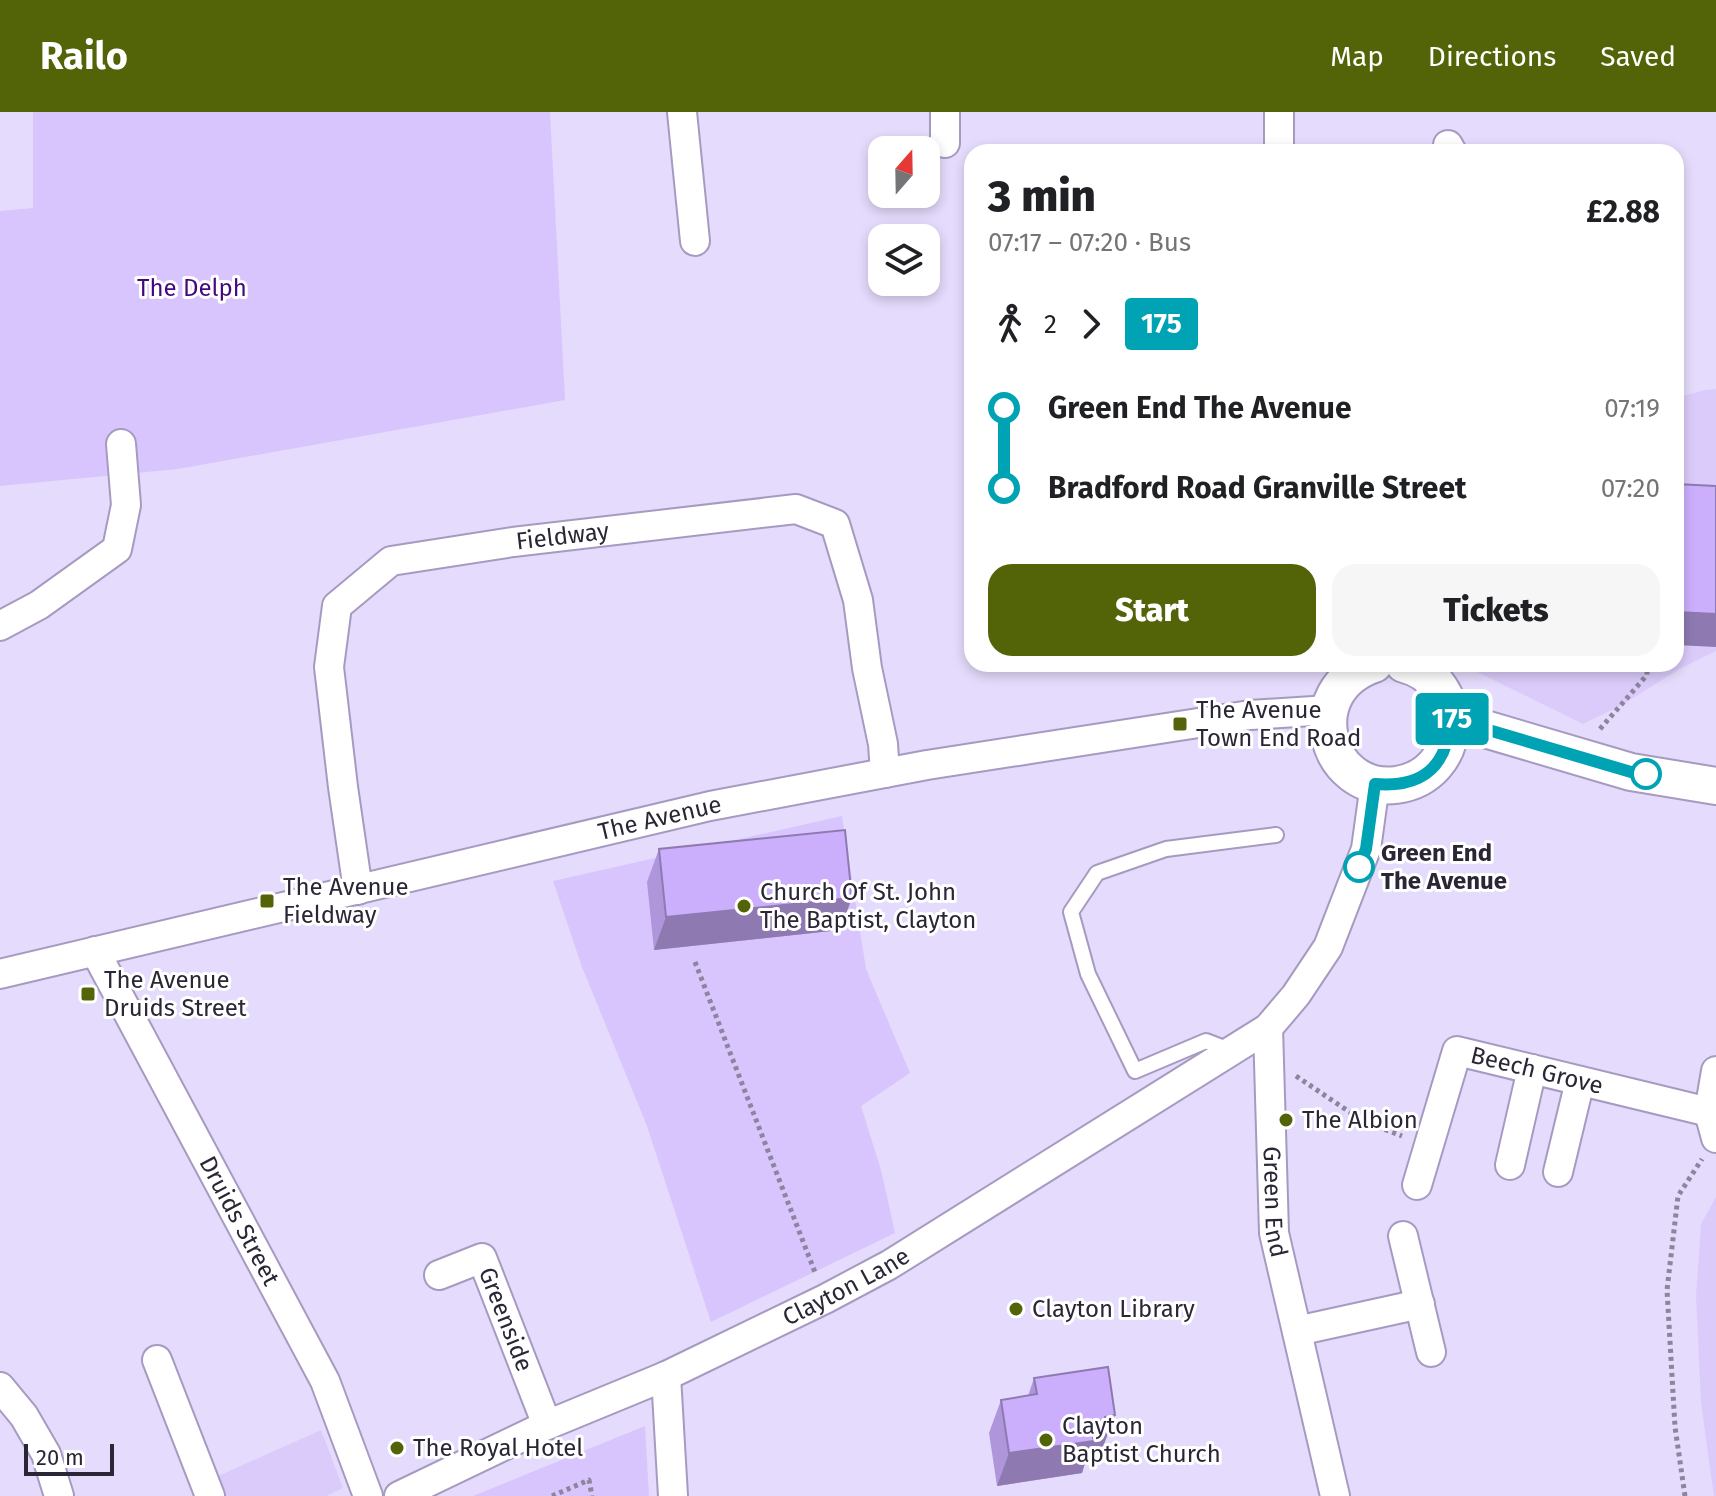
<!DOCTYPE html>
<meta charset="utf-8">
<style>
:root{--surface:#fff;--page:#f6f6f6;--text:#202124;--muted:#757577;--accent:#536308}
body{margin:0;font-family:"Fira Sans",sans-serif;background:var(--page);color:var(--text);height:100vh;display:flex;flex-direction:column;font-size:30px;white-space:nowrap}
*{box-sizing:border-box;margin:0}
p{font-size:26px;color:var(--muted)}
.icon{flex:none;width:44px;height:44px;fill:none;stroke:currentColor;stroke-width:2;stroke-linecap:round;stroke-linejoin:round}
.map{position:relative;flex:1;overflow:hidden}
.sheet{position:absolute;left:964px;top:32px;width:720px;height:528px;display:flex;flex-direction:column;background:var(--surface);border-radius:24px;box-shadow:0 4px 12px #0003}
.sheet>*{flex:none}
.badge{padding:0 16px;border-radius:6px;font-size:28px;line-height:52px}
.needle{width:52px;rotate:20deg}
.controls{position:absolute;left:868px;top:24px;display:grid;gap:16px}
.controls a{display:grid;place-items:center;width:72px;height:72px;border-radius:16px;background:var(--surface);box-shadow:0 4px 12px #0003;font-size:40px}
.scale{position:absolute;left:24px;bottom:20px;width:90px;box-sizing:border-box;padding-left:8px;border:4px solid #2b2635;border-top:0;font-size:22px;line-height:28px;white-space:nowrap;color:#2b2635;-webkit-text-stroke:6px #fff;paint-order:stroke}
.map>.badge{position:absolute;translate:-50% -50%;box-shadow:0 0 0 4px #fff}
.legs{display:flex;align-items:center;gap:12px;height:88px;padding:0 24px;font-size:26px}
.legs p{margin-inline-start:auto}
.head{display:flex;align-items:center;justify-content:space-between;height:136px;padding:0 24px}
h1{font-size:44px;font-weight:800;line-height:60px}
.action{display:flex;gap:16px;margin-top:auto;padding:16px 24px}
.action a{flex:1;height:92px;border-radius:24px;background:var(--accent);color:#fff;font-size:32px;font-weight:800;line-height:92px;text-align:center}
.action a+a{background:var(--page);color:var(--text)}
ul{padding:0 24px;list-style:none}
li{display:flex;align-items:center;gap:28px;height:80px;font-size:30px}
li i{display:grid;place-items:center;width:12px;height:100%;margin:0 10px;background:currentColor}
li i::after{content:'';width:20px;height:20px;margin:-10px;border:6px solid;border-radius:50%;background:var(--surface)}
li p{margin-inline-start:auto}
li:first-child i{background:linear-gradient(#0000 50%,currentColor 0)}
li:last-child i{background:linear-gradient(currentColor 50%,#0000 0)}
header{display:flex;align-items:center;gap:48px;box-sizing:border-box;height:112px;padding:0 40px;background:var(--accent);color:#fff}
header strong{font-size:38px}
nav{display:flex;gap:44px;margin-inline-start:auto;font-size:28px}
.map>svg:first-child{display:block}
</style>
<header>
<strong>Railo</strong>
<nav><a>Map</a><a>Directions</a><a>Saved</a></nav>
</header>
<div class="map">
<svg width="1716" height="1384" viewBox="0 0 1716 1384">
<rect width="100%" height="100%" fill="#e5dbfc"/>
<!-- built -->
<g fill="#dbcbfb">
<path d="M 1716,277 L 1716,539 L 1681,556 L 1622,593 L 1583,612 L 1477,560 L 1470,552 L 1676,552 L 1676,286 L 1705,278 Z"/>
<path d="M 1716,1085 L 1716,1384 L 1714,1384 L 1701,1291 L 1696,1184 L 1701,1112 Z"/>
<path d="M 321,1318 L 343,1376 L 326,1384 L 220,1384 L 216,1365 Z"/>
</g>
<!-- green -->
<g fill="#d8c5fe">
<path d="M 33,0 L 550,0 L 565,288 L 178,357 L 0,374 L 0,99 L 33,96 Z"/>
<path d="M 842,704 L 866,857 L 910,961 L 861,994 L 881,1058 L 895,1121 L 711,1210 L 647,1014 L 582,855 L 553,769 Z"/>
<path d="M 645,1314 L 649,1384 L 473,1384 Z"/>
</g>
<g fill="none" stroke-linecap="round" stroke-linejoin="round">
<!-- service casing -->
<g stroke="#a79ac1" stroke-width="18">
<path id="service" d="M 1232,939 L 1206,929 L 1135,959 L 1088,862 L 1071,800 L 1097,761 L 1166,737 L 1276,723"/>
</g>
<!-- minor casing -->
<g stroke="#a79ac1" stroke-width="32">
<g id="minor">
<path d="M 682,0 L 695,129"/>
<path d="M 945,31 L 945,0"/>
<path d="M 1448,33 L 1452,40"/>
<path d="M 1279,40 L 1279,0"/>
<path d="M 0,514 L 39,493 L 117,437 L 126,393 L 121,332"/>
<path id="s1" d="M 358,778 L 343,675 L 329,555 L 337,494 L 391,449 L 513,430 L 796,397 L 835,412 L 858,488 L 867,556 L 883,632 L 885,661"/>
<path id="s2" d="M 95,839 L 325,1269 L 368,1384"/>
<path id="s3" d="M 0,862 L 710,694 L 927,653 L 1250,603 L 1329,598"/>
<path id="s4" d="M 1268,916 L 1274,1121 L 1335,1384"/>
<path d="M 1716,1026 L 1709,1000 L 1716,959"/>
<path d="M 1510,1053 L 1532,957"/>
<path d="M 1558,1060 L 1580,969"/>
<path id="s5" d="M 1417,1073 L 1457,939 L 1709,1000"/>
<path d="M 1403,1124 L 1431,1240"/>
<path id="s6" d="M 439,1163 L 482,1146 L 547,1313"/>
<path d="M 1297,1219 L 1420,1192"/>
<path d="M 157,1248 L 210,1384"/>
<path d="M 666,1264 L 673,1384"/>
<path d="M 0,1275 L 24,1304 L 46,1342 L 59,1384"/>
<path id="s7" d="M 399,1384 L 547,1313 L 666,1264 L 825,1187 L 889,1153 L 1268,916 L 1296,883 L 1328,835 L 1366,737 L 1375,672"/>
</g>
</g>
<!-- tertiary casing -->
<g stroke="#a79ac1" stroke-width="40">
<g id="tertiary">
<path d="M 1374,552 C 1297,578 1326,682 1396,673 C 1464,664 1470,569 1404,552"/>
<path d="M 1451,607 L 1631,660 L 1716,674"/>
</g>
</g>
<!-- path -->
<g stroke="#8c859d" stroke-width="5" stroke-dasharray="4 4" stroke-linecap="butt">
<path d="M 1600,617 L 1647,563 L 1647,552"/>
<path d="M 695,850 L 816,1163"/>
<path d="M 1296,964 L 1363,1009 L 1402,1024"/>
<path d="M 552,1384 L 589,1368 L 592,1384"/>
<path d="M 1685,1384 L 1675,1315 L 1667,1178 L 1678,1084 L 1702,1047"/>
</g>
<!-- service -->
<use href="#service" stroke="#fff" stroke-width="14"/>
<!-- minor -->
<use href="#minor" stroke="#fff" stroke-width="28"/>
<!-- tertiary -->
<use href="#tertiary" stroke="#fff" stroke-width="36"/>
</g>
<!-- wall -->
<g fill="#af96da">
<path d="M 659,737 L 840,818 L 654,838 L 647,770 Z"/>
<path d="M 1034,1266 L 1103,1335 L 1101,1336 L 1096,1350 L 1085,1351 L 1082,1361 L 997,1374 L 989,1321 L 1001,1288 L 1028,1284 Z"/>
</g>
<!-- shaded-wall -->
<g fill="#8e7ab1">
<path d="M 1676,500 L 1716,502 L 1716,535 L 1676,533 Z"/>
<path d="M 852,786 L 840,818 L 654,838 L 666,805 Z"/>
<path d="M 1115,1303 L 1103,1335 L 1101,1336 L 1096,1350 L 1085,1351 L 1082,1361 L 997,1374 L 1009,1341 L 1105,1305 Z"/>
</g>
<!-- building -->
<g fill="#cbaffd" stroke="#8e7ab1" stroke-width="2">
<path d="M 1676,372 L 1716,374 L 1716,502 L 1676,500 Z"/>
<path d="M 845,718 L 852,786 L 666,805 L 659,737 Z"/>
<path d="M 1108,1255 L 1115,1303 L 1105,1305 L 1107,1317 L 1092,1320 L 1094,1329 L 1009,1341 L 1001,1288 L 1037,1282 L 1034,1266 Z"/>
</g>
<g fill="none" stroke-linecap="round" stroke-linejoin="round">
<!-- line-1 casing -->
<g stroke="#fff" stroke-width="18">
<path id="line-1" d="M 1359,755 L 1366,737 L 1375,672 C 1423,676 1447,655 1451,607 L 1631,660 L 1646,662"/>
</g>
<!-- line-1 -->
<use href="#line-1" stroke="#00a3b4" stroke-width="12"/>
</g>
<!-- markers -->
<g fill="#536308" stroke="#fff" stroke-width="3">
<rect x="1172" y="604" width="16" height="16" rx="4"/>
<rect x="259" y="781" width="16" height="16" rx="4"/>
<circle cx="744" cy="794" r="8"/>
<rect x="80" y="874" width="16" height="16" rx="4"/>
<circle cx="1286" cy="1008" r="8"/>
<circle cx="1016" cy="1197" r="8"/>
<circle cx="1046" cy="1328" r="8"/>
<circle cx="397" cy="1336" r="8"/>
</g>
<g fill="#fff" stroke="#00a3b4" stroke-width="4">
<circle cx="1646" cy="662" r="14"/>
<circle cx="1359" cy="755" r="14"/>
</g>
<g text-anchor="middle" stroke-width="6" stroke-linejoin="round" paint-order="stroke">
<!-- park labels -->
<g font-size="24" fill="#46077d" stroke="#fff">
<text x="192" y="184">The Delph</text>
</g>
<!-- street labels -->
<g font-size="24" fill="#2b2635" stroke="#fff">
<text dy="8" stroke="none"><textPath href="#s1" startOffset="530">Fieldway</textPath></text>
<text dy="8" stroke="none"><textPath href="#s3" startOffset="678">The Avenue</textPath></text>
<text dy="8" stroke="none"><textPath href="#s5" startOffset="222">Beech Grove</textPath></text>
<text dy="8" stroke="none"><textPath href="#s4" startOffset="174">Green End</textPath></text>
<text dy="8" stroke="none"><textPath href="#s2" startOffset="306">Druids Street</textPath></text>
<text dy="8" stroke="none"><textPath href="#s7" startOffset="494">Clayton Lane</textPath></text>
<text dy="8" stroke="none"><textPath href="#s6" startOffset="112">Greenside</textPath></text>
</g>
<!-- poi labels -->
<g font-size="24" fill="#2b2635" stroke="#fff" text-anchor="start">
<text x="1196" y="606">The Avenue<tspan x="1196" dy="28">Town End Road</tspan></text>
<text x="283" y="783">The Avenue<tspan x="283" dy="28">Fieldway</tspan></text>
<text x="760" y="788">Church Of St. John<tspan x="760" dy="28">The Baptist, Clayton</tspan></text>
<text x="104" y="876">The Avenue<tspan x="104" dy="28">Druids Street</tspan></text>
<text x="1302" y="1016">The Albion</text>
<text x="1032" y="1205">Clayton Library</text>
<text x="1062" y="1322">Clayton<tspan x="1062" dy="28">Baptist Church</tspan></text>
<text x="413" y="1344">The Royal Hotel</text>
</g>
<!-- stop labels -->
<g font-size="24" font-weight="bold" fill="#2b2635" stroke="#fff" text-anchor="start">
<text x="1381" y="749">Green End<tspan x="1381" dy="28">The Avenue</tspan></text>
</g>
</g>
</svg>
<div class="controls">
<a><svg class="needle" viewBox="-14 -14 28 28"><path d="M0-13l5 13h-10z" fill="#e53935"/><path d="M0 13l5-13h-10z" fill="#757577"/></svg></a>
<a><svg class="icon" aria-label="layers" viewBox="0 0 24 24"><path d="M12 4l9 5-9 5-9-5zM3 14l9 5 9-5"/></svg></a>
</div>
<div class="scale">20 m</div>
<b class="badge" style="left:1452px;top:607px;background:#00a3b4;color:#fff">175</b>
<section class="sheet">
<div class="head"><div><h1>3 min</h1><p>07:17 – 07:20 · Bus</p></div><b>£2.88</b></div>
<div class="legs"><svg class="icon" aria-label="walk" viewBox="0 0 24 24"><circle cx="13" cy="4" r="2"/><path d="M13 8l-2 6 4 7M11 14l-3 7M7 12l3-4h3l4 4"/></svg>2<svg class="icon" aria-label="forward" viewBox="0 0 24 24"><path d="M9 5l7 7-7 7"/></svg><b class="badge" style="background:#00a3b4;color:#fff">175</b></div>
<ul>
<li><i style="color:#00a3b4"></i><b>Green End The Avenue</b><p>07:19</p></li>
<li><i style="color:#00a3b4"></i><b>Bradford Road Granville Street</b><p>07:20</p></li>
</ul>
<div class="action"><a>Start</a><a>Tickets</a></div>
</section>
</div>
